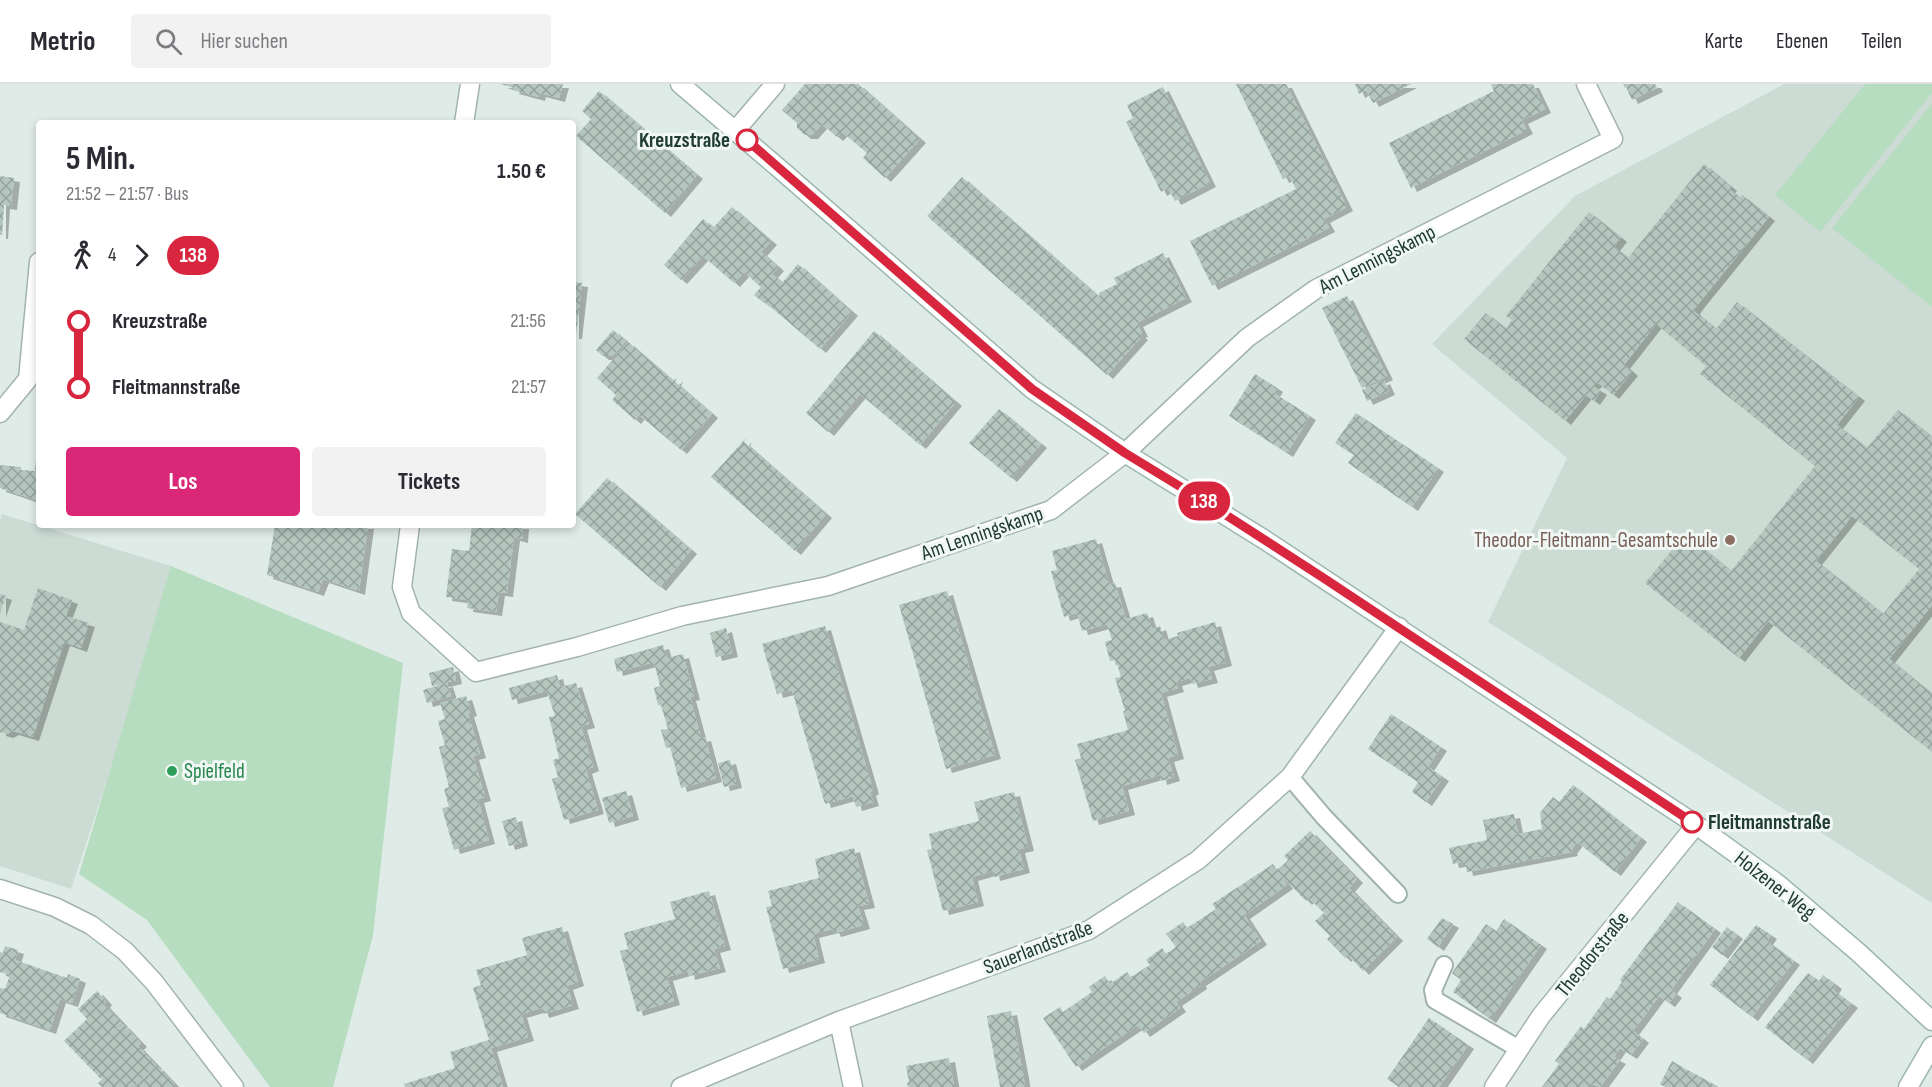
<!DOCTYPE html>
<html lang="de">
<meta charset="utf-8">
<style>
:root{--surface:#fff;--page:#f2f2f3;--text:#2b2b33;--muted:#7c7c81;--line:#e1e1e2;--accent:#db2777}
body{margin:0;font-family:"Sofia Sans Condensed",sans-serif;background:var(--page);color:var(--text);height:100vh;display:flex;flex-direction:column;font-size:22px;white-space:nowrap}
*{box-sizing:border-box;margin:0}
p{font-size:20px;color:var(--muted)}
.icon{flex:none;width:33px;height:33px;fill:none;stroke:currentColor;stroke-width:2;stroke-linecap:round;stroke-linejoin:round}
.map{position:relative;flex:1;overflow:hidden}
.sheet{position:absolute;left:36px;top:36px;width:540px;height:408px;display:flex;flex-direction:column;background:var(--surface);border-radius:6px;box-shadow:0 3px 9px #0003}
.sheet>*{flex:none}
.badge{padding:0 12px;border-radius:20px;font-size:21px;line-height:39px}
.map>.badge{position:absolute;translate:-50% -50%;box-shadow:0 0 0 3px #fff}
.legs{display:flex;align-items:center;gap:9px;height:66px;padding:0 30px;font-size:20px}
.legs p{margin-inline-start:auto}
.summary{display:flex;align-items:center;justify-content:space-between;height:102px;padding:0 30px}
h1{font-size:33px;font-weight:700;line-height:45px}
.cta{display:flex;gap:12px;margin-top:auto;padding:12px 30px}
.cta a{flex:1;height:69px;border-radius:6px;background:var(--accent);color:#fff;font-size:24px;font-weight:700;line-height:69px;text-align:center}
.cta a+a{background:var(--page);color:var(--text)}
ul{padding:0 30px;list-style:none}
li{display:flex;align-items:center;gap:21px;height:66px;font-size:22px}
li i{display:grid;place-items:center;width:9px;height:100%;margin:0 8px;background:currentColor}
li i::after{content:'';width:15px;height:15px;margin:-8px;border:4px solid;border-radius:50%;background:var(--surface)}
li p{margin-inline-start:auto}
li:first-child i{background:linear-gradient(#0000 50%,currentColor 0)}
li:last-child i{background:linear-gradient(currentColor 50%,#0000 0)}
header{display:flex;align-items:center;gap:36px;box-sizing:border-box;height:84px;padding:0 30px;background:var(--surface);border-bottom:2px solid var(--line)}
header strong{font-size:28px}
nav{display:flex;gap:33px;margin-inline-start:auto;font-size:21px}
.search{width:420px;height:54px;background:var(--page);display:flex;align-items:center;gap:15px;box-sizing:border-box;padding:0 21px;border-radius:6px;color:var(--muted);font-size:22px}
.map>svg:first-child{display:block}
</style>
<header>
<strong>Metrio</strong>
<div class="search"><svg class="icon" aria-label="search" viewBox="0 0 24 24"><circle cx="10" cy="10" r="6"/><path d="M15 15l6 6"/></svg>Hier suchen</div>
<nav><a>Karte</a><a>Ebenen</a><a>Teilen</a></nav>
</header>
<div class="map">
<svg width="1932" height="1003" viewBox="0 0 1932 1003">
<defs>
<pattern id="building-cross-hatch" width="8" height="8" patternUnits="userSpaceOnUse" patternTransform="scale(1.5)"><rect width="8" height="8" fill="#b5c6bf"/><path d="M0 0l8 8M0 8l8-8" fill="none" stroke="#93a29c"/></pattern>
<filter id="shadow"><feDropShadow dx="6" dy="4" stdDeviation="0" flood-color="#0004"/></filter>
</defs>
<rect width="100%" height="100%" fill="#dfebe6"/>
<!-- built -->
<g fill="#cddbd5">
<path d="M 1784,0 L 1932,0 L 1932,819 L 1488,538 L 1567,374 L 1432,260 L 1575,112 Z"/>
<path d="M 2,430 L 171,482 L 173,496 L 71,805 L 0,782 L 0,436 Z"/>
</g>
<!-- green -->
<g fill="#b7ddc1">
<path d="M 1865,0 L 1932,0 L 1932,9 L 1820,148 L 1775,111 Z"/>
<path d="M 1932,19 L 1932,223 L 1832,144 Z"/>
<path d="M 171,482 L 403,579 L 373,851 L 333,1003 L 270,1003 L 147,836 L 79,790 Z"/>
</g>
<!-- building -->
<g fill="url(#building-cross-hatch)" fill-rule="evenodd" filter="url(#shadow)">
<path d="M 501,0 L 563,0 L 559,14 L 540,9 L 539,13 L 513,6 L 514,4 Z"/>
<path d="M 805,0 L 858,0 L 920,55 L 885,94 L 863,74 L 867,69 L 842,48 L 837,53 L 822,40 L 812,51 L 805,51 L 797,44 L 797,39 L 782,26 Z"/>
<path d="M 1236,0 L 1286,0 L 1347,123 L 1324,135 L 1329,144 L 1212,202 L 1190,157 L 1296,105 L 1289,92 L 1283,95 Z"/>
<path d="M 1355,0 L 1411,0 L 1373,19 L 1366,6 L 1359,10 Z"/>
<path d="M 1491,0 L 1533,0 L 1545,25 L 1522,36 L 1527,46 L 1411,104 L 1389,59 L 1494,7 Z"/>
<path d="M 1623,0 L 1655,0 L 1657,4 L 1632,16 L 1626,3 L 1625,4 Z"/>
<path d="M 1163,3 L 1210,99 L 1175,117 L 1168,104 L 1161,108 L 1126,38 L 1133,34 L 1127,21 Z"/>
<path d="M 599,7 L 697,91 L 665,129 L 576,52 L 591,35 L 582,27 Z"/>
<path d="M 1704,80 L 1731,103 L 1729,105 L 1740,114 L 1742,111 L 1769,133 L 1699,219 L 1694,226 L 1695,228 L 1716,245 L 1737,218 L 1859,313 L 1837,341 L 1867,364 L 1898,326 L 1932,353 L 1932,521 L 1889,575 L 1932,610 L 1932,668 L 1768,537 L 1739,574 L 1645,499 L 1685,450 L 1731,487 L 1815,382 L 1700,290 L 1706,282 L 1656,240 L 1624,281 L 1632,288 L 1613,311 L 1597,298 L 1593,302 L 1601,307 L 1594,317 L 1586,311 L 1565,337 L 1464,255 L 1486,229 L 1506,245 L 1512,236 L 1506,232 L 1589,128 L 1621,154 L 1614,163 L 1628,174 ZM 1852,432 L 1919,485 L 1883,530 L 1816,477 Z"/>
<path d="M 0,92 L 14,94 L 11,122 L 4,121 L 2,151 L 0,151 Z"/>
<path d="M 962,93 L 1100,214 L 1099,209 L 1117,200 L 1114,194 L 1163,169 L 1186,214 L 1137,239 L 1142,249 L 1139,250 L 1142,252 L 1107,291 L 927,132 Z"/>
<path d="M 732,123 L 771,157 L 761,168 L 778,183 L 772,190 L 782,199 L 798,180 L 852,228 L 820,265 L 765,218 L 764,219 L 754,211 L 761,203 L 744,188 L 734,199 L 703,172 L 681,196 L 664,181 L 703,135 L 713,144 Z"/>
<path d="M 573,198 L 582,199 L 576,251 L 573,251 Z"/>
<path d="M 1347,212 L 1387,292 L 1362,304 L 1322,224 Z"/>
<path d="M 613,246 L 626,257 L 612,272 L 603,272 L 596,266 Z"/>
<path d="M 874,247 L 956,318 L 920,361 L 860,310 L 828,348 L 806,329 Z"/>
<path d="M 628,258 L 673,297 L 677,294 L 675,298 L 712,330 L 681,366 L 639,331 L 635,336 L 612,316 L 616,311 L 597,294 Z"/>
<path d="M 1255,290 L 1277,304 L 1274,309 L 1310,332 L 1287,369 L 1229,332 Z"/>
<path d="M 1384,296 L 1389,307 L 1367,317 L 1362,306 Z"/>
<path d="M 999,325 L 1041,360 L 1011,394 L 969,359 Z"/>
<path d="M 1356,329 L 1438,384 L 1412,423 L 1348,379 L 1354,371 L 1335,359 Z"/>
<path d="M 746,354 L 744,358 L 826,430 L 795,467 L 711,393 Z"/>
<path d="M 37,359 L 39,359 L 39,417 L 0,404 L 0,381 L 21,383 L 21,386 L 35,387 Z"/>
<path d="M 607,394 L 691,466 L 660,503 L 575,430 Z"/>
<path d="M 275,441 L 368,441 L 359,507 L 323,495 L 318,508 L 267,491 Z"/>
<path d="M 472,441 L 523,441 L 522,455 L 514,453 L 507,509 L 499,508 L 496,528 L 467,524 L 468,516 L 446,513 L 452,465 L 469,467 Z"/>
<path d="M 1096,455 L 1109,500 L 1115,499 L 1126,535 L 1147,529 L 1152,545 L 1160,542 L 1164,556 L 1178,552 L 1177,549 L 1215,538 L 1226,578 L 1208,583 L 1212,595 L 1192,600 L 1190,594 L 1176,598 L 1178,604 L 1161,609 L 1178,671 L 1168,674 L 1174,693 L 1161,697 L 1160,691 L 1122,702 L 1129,727 L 1093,737 L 1075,676 L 1081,674 L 1077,660 L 1128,646 L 1123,627 L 1125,627 L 1115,594 L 1121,593 L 1116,576 L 1110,577 L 1105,558 L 1112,556 L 1107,540 L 1082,547 L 1077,529 L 1064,533 L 1051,487 L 1057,486 L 1052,467 Z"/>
<path d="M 38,504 L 72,516 L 66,532 L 89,539 L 81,564 L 64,558 L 33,653 L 13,647 L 7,650 L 0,648 L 0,538 L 24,546 Z"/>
<path d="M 947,507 L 995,671 L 946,685 L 899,521 Z"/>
<path d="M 0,510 L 6,512 L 0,529 Z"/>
<path d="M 825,542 L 873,706 L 870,708 L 873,718 L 856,723 L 853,712 L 825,720 L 792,606 L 777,610 L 762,560 Z"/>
<path d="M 726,544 L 732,569 L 716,573 L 710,549 Z"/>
<path d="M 663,561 L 667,574 L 683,570 L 694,612 L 690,613 L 701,654 L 705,653 L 716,694 L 681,704 L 670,663 L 666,664 L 661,646 L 668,645 L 661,621 L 658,621 L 654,604 L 660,602 L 654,578 L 617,588 L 614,575 Z"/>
<path d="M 453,583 L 456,596 L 432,602 L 429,589 Z"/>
<path d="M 557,591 L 560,603 L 576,599 L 589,640 L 581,642 L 593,683 L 586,686 L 598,726 L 564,736 L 552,695 L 558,693 L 553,676 L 559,674 L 549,633 L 555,632 L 547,607 L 512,616 L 509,604 Z"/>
<path d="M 447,599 L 451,612 L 427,619 L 423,606 Z"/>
<path d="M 466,612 L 471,628 L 468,629 L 480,670 L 473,672 L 485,713 L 478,715 L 489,756 L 454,766 L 442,724 L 449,723 L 444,705 L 449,703 L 439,663 L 445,661 L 438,637 L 445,635 L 440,619 Z"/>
<path d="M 1391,630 L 1441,663 L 1428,683 L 1443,693 L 1426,718 L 1412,708 L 1418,698 L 1368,665 Z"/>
<path d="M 730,676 L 736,700 L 724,703 L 718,679 Z"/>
<path d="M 1573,701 L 1641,754 L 1615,788 L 1577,758 L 1571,766 L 1572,768 L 1467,788 L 1465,778 L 1453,780 L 1449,764 L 1487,756 L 1483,736 L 1514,730 L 1518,750 L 1542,745 L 1540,729 L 1553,713 L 1559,718 Z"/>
<path d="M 626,707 L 633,732 L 609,739 L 602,714 Z"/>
<path d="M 1014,708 L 1028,763 L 1019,765 L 1024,785 L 994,793 L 993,787 L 972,793 L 978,818 L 943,827 L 927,766 L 932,765 L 929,750 L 979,737 L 974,718 Z"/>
<path d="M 516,733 L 522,758 L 509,762 L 502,737 Z"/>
<path d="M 1310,747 L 1357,795 L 1349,804 L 1397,853 L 1363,887 L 1348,871 L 1345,874 L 1327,855 L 1330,852 L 1315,837 L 1324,829 L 1309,814 L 1306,817 L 1277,787 L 1288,776 L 1284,772 Z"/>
<path d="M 854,764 L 869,820 L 858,822 L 864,841 L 835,849 L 833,845 L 813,850 L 819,875 L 783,885 L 766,823 L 772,822 L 768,807 L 819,794 L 815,775 Z"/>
<path d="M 1273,780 L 1287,801 L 1244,831 L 1261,857 L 1200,898 L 1201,901 L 1176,918 L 1180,924 L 1144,949 L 1138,941 L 1076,983 L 1043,934 L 1060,923 L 1063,928 L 1092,908 L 1089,903 L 1105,892 L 1110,900 L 1127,888 L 1131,893 L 1150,881 L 1146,876 L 1162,864 L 1166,870 L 1176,863 L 1166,850 L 1183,838 L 1187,844 L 1216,825 L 1212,820 Z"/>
<path d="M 709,807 L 725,862 L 714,865 L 720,884 L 689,892 L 688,887 L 667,893 L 674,917 L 637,928 L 620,867 L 628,865 L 624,849 L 675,835 L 670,818 Z"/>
<path d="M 1678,818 L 1715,845 L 1671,906 L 1676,910 L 1669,919 L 1659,912 L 1633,947 L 1643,955 L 1631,971 L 1620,964 L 1614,973 L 1620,976 L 1600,1003 L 1592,1000 L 1590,1003 L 1542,1003 L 1559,980 L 1555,977 L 1581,942 L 1584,945 L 1607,913 L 1610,915 L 1622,898 L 1620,896 Z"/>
<path d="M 1442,834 L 1453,840 L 1438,863 L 1427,855 Z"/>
<path d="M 1504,835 L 1541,861 L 1490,935 L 1453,908 L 1461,896 L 1452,889 L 1486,840 L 1496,847 Z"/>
<path d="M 1756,841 L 1771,851 L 1767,857 L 1794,877 L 1752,933 L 1710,901 Z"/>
<path d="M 562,843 L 578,898 L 567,902 L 573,921 L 543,930 L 541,924 L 521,930 L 528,953 L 491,964 L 503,1003 L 405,1003 L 404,1000 L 455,984 L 450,968 L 489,956 L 473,904 L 481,901 L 476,886 L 527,871 L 522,854 Z"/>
<path d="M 1727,843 L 1737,851 L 1722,871 L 1712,863 Z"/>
<path d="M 5,862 L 18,866 L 15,876 L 67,894 L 68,890 L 80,895 L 72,919 L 60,915 L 50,946 L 0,929 L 0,904 L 5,905 L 10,891 L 0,888 L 0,868 L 3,869 Z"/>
<path d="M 1808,889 L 1819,897 L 1823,891 L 1836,901 L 1833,906 L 1852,920 L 1807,976 L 1765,943 Z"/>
<path d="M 97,907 L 106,917 L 104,920 L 122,939 L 89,971 L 123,940 L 141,959 L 101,995 L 64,957 L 87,935 L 78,925 Z"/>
<path d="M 1011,927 L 1023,990 L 1025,1003 L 1000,1003 L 989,945 L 987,932 Z"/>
<path d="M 1429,934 L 1468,961 L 1439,1003 L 1399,1003 L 1387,995 Z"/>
<path d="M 138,962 L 156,981 L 133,1003 L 102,1003 L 98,999 Z"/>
<path d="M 949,974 L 954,1003 L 908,1003 L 907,999 L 909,998 L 906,982 Z"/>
<path d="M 1672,977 L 1684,984 L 1719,1003 L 1665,1003 L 1660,1000 Z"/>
<path d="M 157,982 L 175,1001 L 173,1003 L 135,1003 Z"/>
</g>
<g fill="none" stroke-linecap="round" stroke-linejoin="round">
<!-- lane casing -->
<g stroke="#a2b3ad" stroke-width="20">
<g id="lane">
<path d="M 1290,693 L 1324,733 L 1398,810"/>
<path d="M 1444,881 L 1433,906 L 1435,916 L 1519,965"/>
</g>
</g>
<!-- street casing -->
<g stroke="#a2b3ad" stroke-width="21">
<g id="street">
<path d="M 464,39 L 470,0"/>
<path d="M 735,47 L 775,0"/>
<path d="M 0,329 L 28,295 L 39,178"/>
<path d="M 410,441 L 402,503 L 411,529 L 476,588 L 577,563 L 682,532 L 828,502 L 1051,426 L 1125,369 L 1247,254 L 1316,205 L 1613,55 L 1586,0"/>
<path d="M 0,805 L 55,823 L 91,841 L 125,867 L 154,898 L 234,1003"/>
<path d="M 839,937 L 853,1003"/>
<path d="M 681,1003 L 839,937 L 1089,846 L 1198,776 L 1290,693 L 1399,543"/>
<path d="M 1494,1003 L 1541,932 L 1696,741"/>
</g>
</g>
<!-- secondary casing -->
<g stroke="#9eb7ae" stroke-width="21">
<g id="secondary">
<path d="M 680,0 L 781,86 L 1032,305 L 1125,369 L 1265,456 L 1692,738 L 1778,800 L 1859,869 L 1932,937"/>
<path d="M 1908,1003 L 1932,962"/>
</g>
</g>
<!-- lane -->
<use href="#lane" stroke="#fff" stroke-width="16"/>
<!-- street -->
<use href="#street" stroke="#fff" stroke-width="18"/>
<!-- secondary -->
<use href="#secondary" stroke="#fff" stroke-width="18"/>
</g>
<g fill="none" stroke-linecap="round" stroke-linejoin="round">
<!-- line-1 casing -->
<g stroke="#fff" stroke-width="14">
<path id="line-1" d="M 747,56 L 1032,305 L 1125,369 L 1212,422 L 1322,493 L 1692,738"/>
</g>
<!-- line-1 -->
<use href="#line-1" stroke="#d7263d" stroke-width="9"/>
</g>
<!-- markers -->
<g fill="#fff" stroke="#d7263d" stroke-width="3">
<circle cx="747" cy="56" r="10"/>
<circle cx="1692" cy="738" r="10"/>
</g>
<circle fill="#8d6e63" stroke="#f0f7f4" stroke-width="2" cx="1730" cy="456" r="6"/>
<circle fill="#2e9e5b" stroke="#f0f7f4" stroke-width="2" cx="172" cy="687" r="6"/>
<g text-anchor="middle" stroke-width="6" stroke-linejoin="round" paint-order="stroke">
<!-- stop labels -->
<g font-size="21" font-weight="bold" fill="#203b34" stroke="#f0f7f4" text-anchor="end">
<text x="730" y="63">Kreuzstraße</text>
<text x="1708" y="745" text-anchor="start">Fleitmannstraße</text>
</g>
<!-- street labels -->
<g font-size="21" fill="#203b34" stroke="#f0f7f4">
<text transform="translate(1377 175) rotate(-27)" y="7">Am Lenningskamp</text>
<text transform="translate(982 449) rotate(-19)" y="7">Am Lenningskamp</text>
<text transform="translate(1775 801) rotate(38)" y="7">Holzener Weg</text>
<text transform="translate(1038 863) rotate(-21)" y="7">Sauerlandstraße</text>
<text transform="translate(1592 870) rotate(-51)" y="7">Theodorstraße</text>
</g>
<!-- education labels -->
<g font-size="21" fill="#785e54" stroke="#f0f7f4" text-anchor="end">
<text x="1718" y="463">Theodor-Fleitmann-Gesamtschule</text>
</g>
<!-- leisure labels -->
<g font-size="21" fill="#27864d" stroke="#f0f7f4" text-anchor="start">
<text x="184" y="694">Spielfeld</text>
</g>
</g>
</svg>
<b class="badge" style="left:1204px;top:417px;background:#d7263d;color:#fff">138</b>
<section class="sheet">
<div class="summary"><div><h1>5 Min.</h1><p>21:52 – 21:57 · Bus</p></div><b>1.50 €</b></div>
<div class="legs"><svg class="icon" aria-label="walk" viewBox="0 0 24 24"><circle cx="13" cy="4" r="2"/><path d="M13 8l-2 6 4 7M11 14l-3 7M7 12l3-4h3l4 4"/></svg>4<svg class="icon" aria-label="forward" viewBox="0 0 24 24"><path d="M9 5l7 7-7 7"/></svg><b class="badge" style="background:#d7263d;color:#fff">138</b></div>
<ul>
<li><i style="color:#d7263d"></i><b>Kreuzstraße</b><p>21:56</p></li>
<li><i style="color:#d7263d"></i><b>Fleitmannstraße</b><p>21:57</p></li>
</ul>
<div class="cta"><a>Los</a><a>Tickets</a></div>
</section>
</div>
